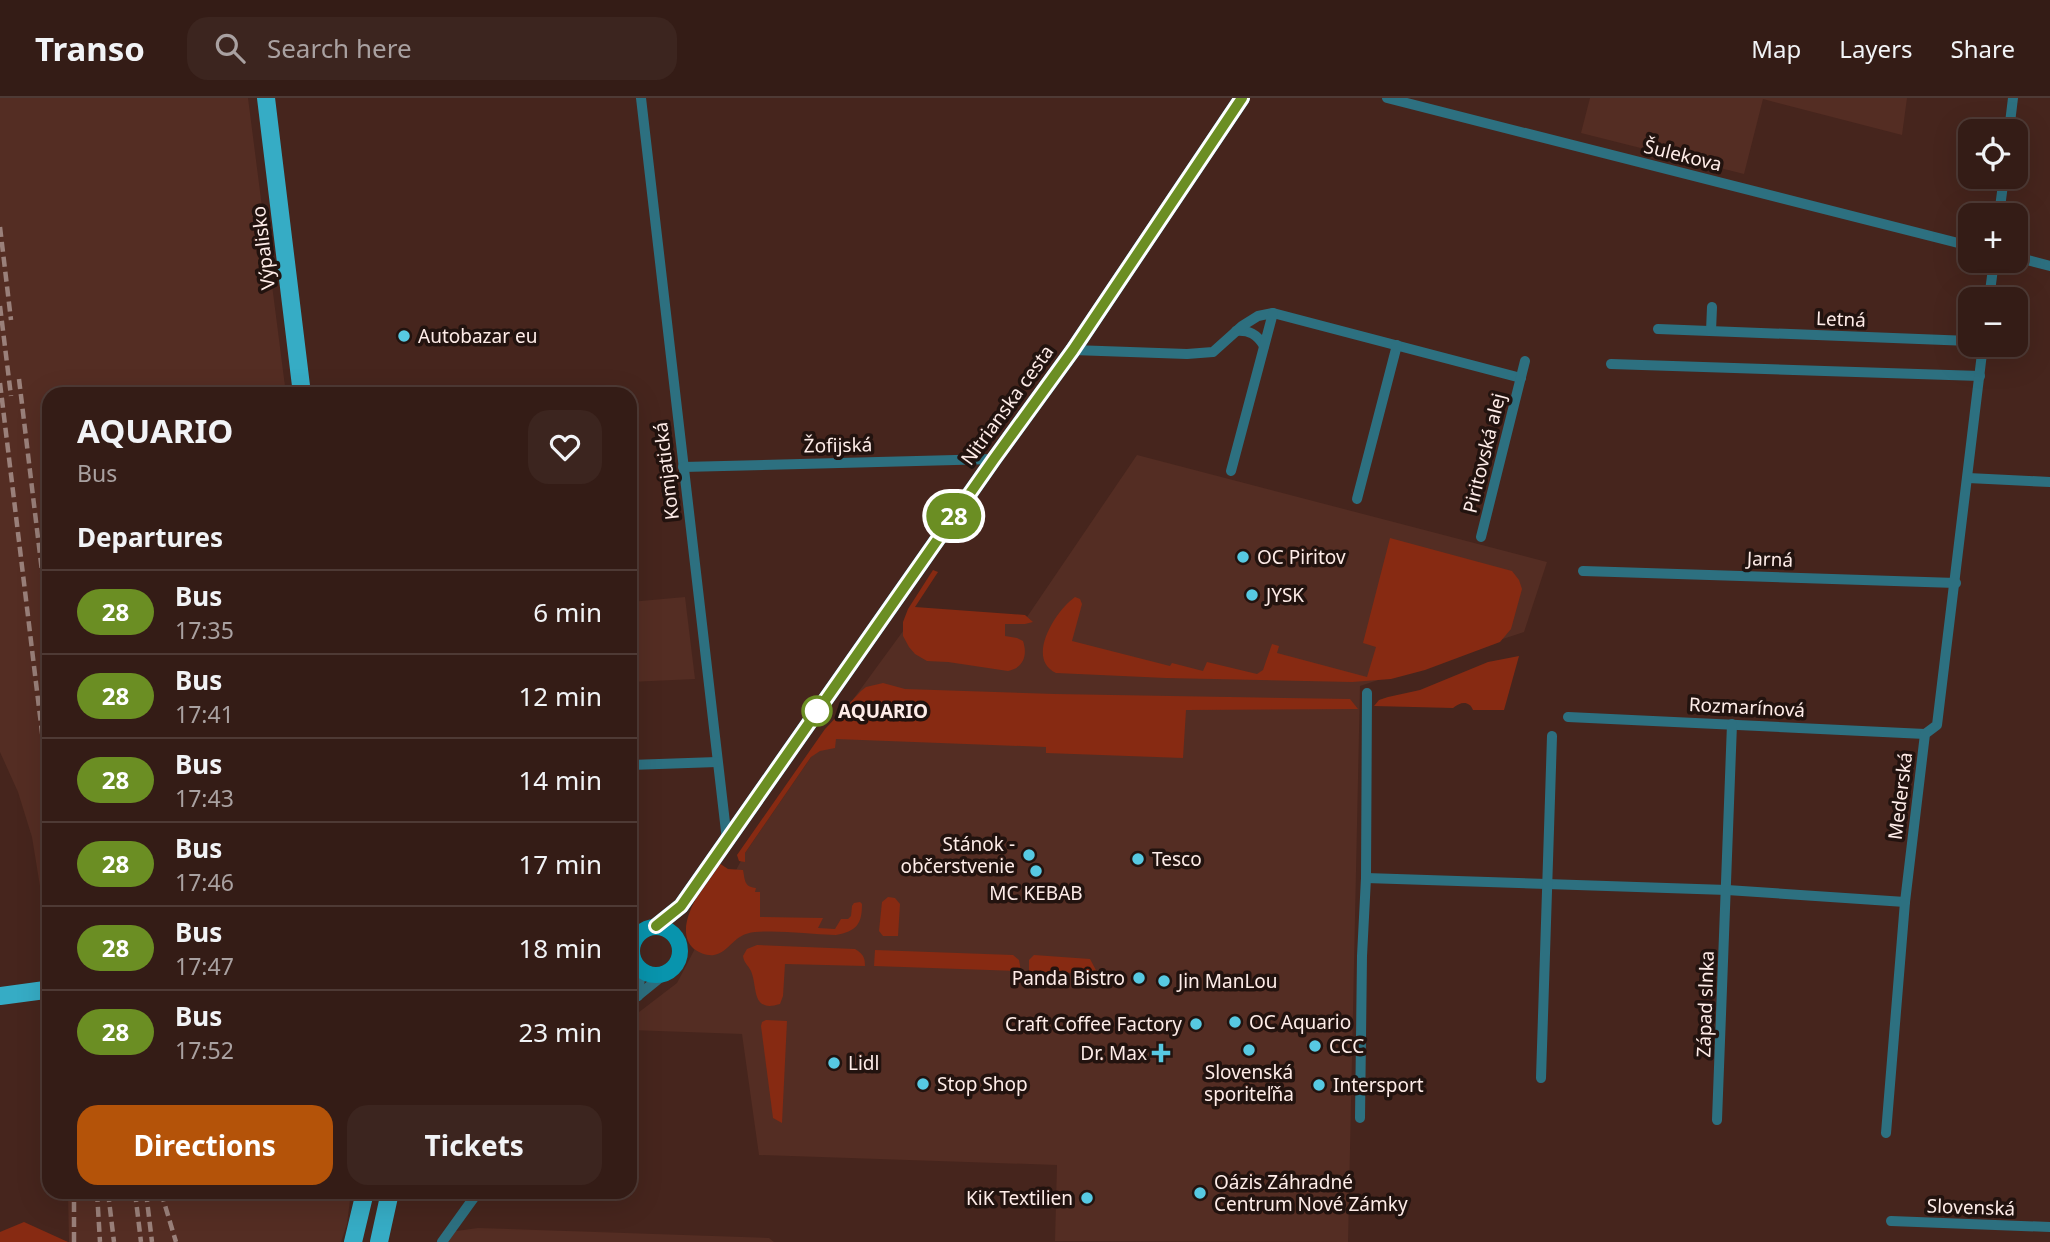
<!DOCTYPE html>
<meta charset="utf-8">
<style>
:root{--surface:#341c16;--page:#3c251f;--text:#f1f3f6;--muted:#a9a1a1;--line:#4e3a35;--accent:#b45309}
body{margin:0;font-family:"Noto Sans",sans-serif;background:var(--page);color:var(--text);height:100vh;display:flex;flex-direction:column;font-size:26px;white-space:nowrap}
*{box-sizing:border-box;margin:0}
p{font-size:23px;color:var(--muted)}
.icon{flex:none;width:38px;height:38px;fill:none;stroke:currentColor;stroke-width:2;stroke-linecap:round;stroke-linejoin:round}
.map{position:relative;flex:1;overflow:hidden}
.drawer{position:absolute;left:42px;top:289px;width:595px;height:812px;display:flex;flex-direction:column;background:var(--surface);border-radius:21px;box-shadow:0 7px 28px #0002,0 0 0 2px var(--line)}
.drawer>*{flex:none}
.badge{padding:0 14px;border-radius:23px;font-size:24px;line-height:46px}
.buttons{position:absolute;left:1958px;top:21px;display:grid;gap:14px}
.buttons a{display:grid;place-items:center;width:70px;height:70px;border-radius:14px;background:var(--surface);box-shadow:0 7px 28px #0002,0 0 0 2px var(--line);font-size:35px}
.map>.badge{position:absolute;translate:-50% -50%;box-shadow:0 0 0 4px #fff}
h2{padding:0 35px;font-size:26px;line-height:63px}
.round{display:grid;place-items:center;flex:none;width:74px;height:74px;border-radius:21px;background:var(--page)}
.summary{display:flex;align-items:center;justify-content:space-between;height:119px;padding:0 35px}
h1{font-size:33px;font-weight:700;line-height:52px}
.primary-button{display:flex;gap:14px;margin-top:auto;padding:14px 35px}
.primary-button a{flex:1;height:80px;border-radius:21px;background:var(--accent);color:#fff;font-size:28px;font-weight:700;line-height:80px;text-align:center}
.primary-button a+a{background:var(--page);color:var(--text)}
ul{padding:0;list-style:none}
li{display:flex;align-items:center;gap:21px;height:84px;padding:0 35px;border-top:2px solid var(--line)}
li div{flex:1}
li b{display:block;font-size:26px}
li em{font-style:normal}
li .badge{min-width:77px;font-weight:700;text-align:center}
header{display:flex;align-items:center;gap:42px;box-sizing:border-box;height:98px;padding:0 35px;background:var(--surface);border-bottom:2px solid var(--line)}
header strong{font-size:33px}
nav{display:flex;gap:38px;margin-inline-start:auto;font-size:24px}
.search{width:490px;height:63px;background:var(--page);display:flex;align-items:center;gap:18px;box-sizing:border-box;padding:0 24px;border-radius:21px;color:var(--muted);font-size:26px}
.map>svg:first-child{display:block}
</style>
<header>
<strong>Transo</strong>
<div class="search"><svg class="icon" aria-label="search" viewBox="0 0 24 24"><circle cx="10" cy="10" r="6"/><path d="M15 15l6 6"/></svg>Search here</div>
<nav><a>Map</a><a>Layers</a><a>Share</a></nav>
</header>
<div class="map">
<svg width="2050" height="1144" viewBox="0 0 2050 1144">
<rect width="100%" height="100%" fill="#46251d"/>
<!-- built -->
<g fill="#542d23">
<path d="M 0,0 L 248,0 L 286,296 L 49,296 L 49,844 L 32,739 L 18,694 L 0,654 Z"/>
<path d="M 1590,0 L 1907,0 L 1902,37 L 1763,1 L 1744,76 L 1581,35 Z"/>
<path d="M 1137,357 L 1547,464 L 1524,534 L 1360,588 L 1348,1144 L 1055,1143 L 1057,1067 L 759,1057 L 742,936 L 630,932 L 630,921 L 677,885 L 745,755 L 811,659 L 917,514 L 1027,519 Z"/>
<path d="M 685,499 L 695,581 L 630,584 L 630,504 Z"/>
<path d="M 68,1094 L 351,1094 L 347,1126 L 341,1144 L 69,1144 Z"/>
<path d="M 478,1130 L 769,1140 L 774,1144 L 443,1144 L 449,1134 Z"/>
</g>
<!-- green -->
<g fill="#872a12">
<path d="M 1390,440 L 1512,473 L 1519,482 L 1522,491 L 1511,531 L 1500,544 L 1425,572 L 1391,581 L 1352,584 L 1166,580 L 1056,575 C 1025,561 1056,512 1075,499 L 1080,501 L 1082,506 L 1072,543 L 1170,568 L 1172,565 L 1203,573 L 1207,564 L 1257,576 L 1263,572 L 1272,546 L 1279,548 L 1277,555 L 1367,579 L 1376,549 L 1363,545 Z"/>
<path d="M 933,472 L 938,474 L 915,509 L 1025,517 L 1033,524 L 1025,526 L 1005,526 L 1005,538 L 1017,540 L 1023,543 C 1028,558 1023,570 1008,573 L 948,564 L 927,563 L 915,556 L 909,549 L 903,538 L 903,524 L 908,511 Z"/>
<path d="M 1519,558 L 1504,612 L 1473,612 C 1469,602 1460,604 1453,610 L 1374,608 L 1379,602 L 1388,599 L 1420,592 L 1488,564 Z"/>
<path d="M 883,585 L 905,591 L 1055,596 L 1350,601 L 1358,611 L 1186,612 L 1183,660 L 1046,655 L 1046,649 L 836,641 L 835,650 L 820,653 L 811,659 L 745,755 L 745,764 L 739,763 L 737,757 L 825,631 L 861,593 L 866,589 Z"/>
<path d="M 719,765 L 728,771 L 743,772 C 745,782 744,789 756,790 L 755,794 L 760,794 L 760,819 L 823,820 L 818,830 L 835,831 L 841,821 L 848,821 L 851,818 L 852,808 L 854,805 L 860,804 L 862,806 C 862,827 856,833 836,837 C 809,836 781,832 755,834 C 733,836 730,854 714,857 C 707,858 700,855 694,851 C 670,830 706,784 719,765 Z"/>
<path d="M 888,799 L 895,800 L 900,806 L 898,838 L 883,838 L 879,833 L 882,804 Z"/>
<path d="M 757,847 L 855,851 C 863,856 865,859 865,868 L 785,866 L 783,898 L 780,906 C 751,915 758,890 751,873 C 748,867 744,865 743,858 L 747,851 Z"/>
<path d="M 875,852 L 1013,857 L 1019,862 L 1021,873 L 874,868 Z"/>
<path d="M 1034,857 L 1090,861 L 1098,876 L 1029,873 L 1029,862 Z"/>
<path d="M 766,922 L 787,923 L 782,1025 L 773,1020 L 761,928 L 762,924 Z"/>
<path d="M 24,1124 L 68,1144 L 0,1144 L 0,1134 Z"/>
</g>
<g fill="none" stroke-linecap="round" stroke-linejoin="round">
<!-- minor -->
<g stroke="#2d7080" stroke-width="10">
<path d="M 641,0 L 727,742"/>
<path d="M 1387,0 L 1970,148"/>
<path d="M 2009,33 L 2013,0"/>
<path d="M 1999,117 L 2004,79"/>
<path d="M 2016,159 L 2050,168"/>
<path d="M 1989,201 L 1994,163"/>
<path d="M 1658,231 L 1970,243"/>
<path d="M 1236,233 C 1249,232 1257,236 1264,248"/>
<path d="M 1711,233 L 1712,209"/>
<path d="M 1073,252 L 1187,256 L 1213,254 L 1242,228 L 1258,218 L 1273,215 L 1521,280"/>
<path d="M 1611,266 L 1980,278"/>
<path d="M 683,369 L 994,361"/>
<path d="M 1231,373 L 1273,215"/>
<path d="M 1968,380 L 2050,384"/>
<path d="M 1357,401 L 1397,247"/>
<path d="M 1481,439 L 1525,263"/>
<path d="M 1583,473 L 1956,485"/>
<path d="M 1568,619 L 1925,636"/>
<path d="M 630,667 L 717,664"/>
<path d="M 1366,780 L 1727,792 L 1905,804"/>
<path d="M 638,898 L 641,871"/>
<path d="M 630,904 L 667,874"/>
<path d="M 1541,980 L 1552,638"/>
<path d="M 1360,1020 L 1362,858 L 1366,780 L 1367,595"/>
<path d="M 1717,1022 L 1732,626"/>
<path d="M 1886,1035 L 1905,804 L 1925,636 L 1937,627 L 1983,247"/>
<path d="M 1891,1123 L 2050,1129"/>
<path d="M 442,1144 L 478,1094"/>
</g>
<!-- secondary -->
<g stroke="#0894ad" stroke-width="16">
<path d="M 656,828 L 681,808 L 994,361 L 1073,252 L 1242,0"/>
<circle cx="656" cy="853" r="24"/>
</g>
<!-- primary -->
<g stroke="#36acc5" stroke-width="18">
<path d="M 266,0 L 302,296"/>
<path d="M 0,898 L 45,892"/>
<path d="M 353,1144 L 365,1094"/>
<path d="M 379,1144 L 390,1094"/>
</g>
<!-- rail -->
<g stroke="#9a807a" stroke-width="4.5" stroke-dasharray="10 5" stroke-linecap="butt">
<path d="M 0,129 L 11,222"/>
<path d="M 0,208 L 11,298"/>
<path d="M 19,281 L 49,532"/>
<path d="M 0,285 L 49,693"/>
<path d="M 97,1094 L 100,1144"/>
<path d="M 108,1094 L 114,1144"/>
<path d="M 135,1094 L 141,1144"/>
<path d="M 146,1094 L 152,1144"/>
<path d="M 161,1094 L 176,1144"/>
<path d="M 74,1144 L 74,1094"/>
</g>
</g>
<g fill="none" stroke-linecap="round" stroke-linejoin="round">
<!-- line casing -->
<g stroke="#fff" stroke-width="16">
<path id="line" d="M 656,828 L 681,808 L 994,361 L 1073,252 L 1242,0"/>
</g>
<!-- line -->
<use href="#line" stroke="#6b8e23" stroke-width="10"/>
</g>
<!-- markers -->
<g fill="#57c9e2" stroke="#22130f" stroke-width="2.5">
<circle cx="404" cy="238" r="7"/>
<circle cx="1243" cy="459" r="7"/>
<circle cx="1252" cy="497" r="7"/>
<circle cx="1029" cy="757" r="7"/>
<circle cx="1138" cy="761" r="7"/>
<circle cx="1036" cy="773" r="7"/>
<circle cx="1139" cy="880" r="7"/>
<circle cx="1164" cy="883" r="7"/>
<circle cx="1235" cy="924" r="7"/>
<circle cx="1196" cy="926" r="7"/>
<circle cx="1315" cy="948" r="7"/>
<circle cx="1249" cy="952" r="7"/>
<path d="M1157.5 944.5h7v7h7v7h-7v7h-7v-7h-7v-7h7z"/>
<circle cx="834" cy="965" r="7"/>
<circle cx="923" cy="986" r="7"/>
<circle cx="1319" cy="987" r="7"/>
<circle cx="1200" cy="1095" r="7"/>
<circle cx="1087" cy="1100" r="7"/>
</g>
<circle fill="#fff" stroke="#6b8e23" stroke-width="3.5" cx="817" cy="613" r="14"/>
<g text-anchor="middle" stroke-width="7" stroke-linejoin="round" paint-order="stroke">
<!-- street labels -->
<g font-size="19" fill="#feece8" stroke="#22130f">
<text transform="translate(1683 57) rotate(14)" y="7">Šulekova</text>
<text transform="translate(263 150) rotate(-97)" y="7">Výpalisko</text>
<text transform="translate(1841 221) rotate(2)" y="7">Letná</text>
<text transform="translate(1007 307) rotate(-54)" y="7">Nitrianska cesta</text>
<text transform="translate(838 347) rotate(-1)" y="7">Žofijská</text>
<text transform="translate(1484 355) rotate(-76)" y="7">Piritovská alej</text>
<text transform="translate(666 373) rotate(-97)" y="7">Komjatická</text>
<text transform="translate(1770 461) rotate(2)" y="7">Jarná</text>
<text transform="translate(1747 609) rotate(3)" y="7">Rozmarínová</text>
<text transform="translate(1900 698) rotate(-83)" y="7">Mederská</text>
<text transform="translate(1705 906) rotate(-88)" y="7">Západ slnka</text>
<text transform="translate(1971 1109) rotate(2)" y="7">Slovenská</text>
</g>
<!-- poi labels -->
<g font-size="19" fill="#feece8" stroke="#22130f" text-anchor="start">
<text x="418" y="245">Autobazar eu</text>
<text x="1257" y="466">OC Piritov</text>
<text x="1266" y="504">JYSK</text>
<text x="1015" y="753" text-anchor="end">Stánok -<tspan x="1015" dy="22">občerstvenie</tspan></text>
<text x="1152" y="768">Tesco</text>
<text x="1036" y="802" text-anchor="middle">MC KEBAB</text>
<text x="1125" y="887" text-anchor="end">Panda Bistro</text>
<text x="1178" y="890">Jin ManLou</text>
<text x="1249" y="931">OC Aquario</text>
<text x="1182" y="933" text-anchor="end">Craft Coffee Factory</text>
<text x="1329" y="955">CCC</text>
<text x="1147" y="962" text-anchor="end">Dr. Max</text>
<text x="848" y="972">Lidl</text>
<text x="1249" y="981" text-anchor="middle">Slovenská<tspan x="1249" dy="22">sporiteľňa</tspan></text>
<text x="937" y="993">Stop Shop</text>
<text x="1333" y="994">Intersport</text>
<text x="1214" y="1091">Oázis Záhradné<tspan x="1214" dy="22">Centrum Nové Zámky</tspan></text>
<text x="1073" y="1107" text-anchor="end">KiK Textilien</text>
</g>
<!-- stop labels -->
<g font-size="19" font-weight="bold" fill="#feece8" stroke="#22130f" text-anchor="start">
<text x="838" y="620">AQUARIO</text>
</g>
</g>
</svg>
<div class="buttons">
<a><svg class="icon" aria-label="locate" viewBox="0 0 24 24"><circle cx="12" cy="12" r="6"/><path d="M12 2v4M12 18v4M2 12h4M18 12h4"/></svg></a>
<a>+</a>
<a>−</a>
</div>
<b class="badge" style="left:954px;top:418px;background:#6b8e23;color:#fff">28</b>
<section class="drawer">
<div class="summary"><div><h1>AQUARIO</h1><p>Bus</p></div><a class="round"><svg class="icon" aria-label="heart" viewBox="0 0 24 24"><path d="M12 20l-8-8c-3-5 5-10 8-4 3-6 11-1 8 4z"/></svg></a></div>
<h2>Departures</h2>
<ul>
<li><span class="badge" style="background:#6b8e23;color:#fff">28</span><div><b>Bus</b><p>17:35</p></div><em>6 min</em></li>
<li><span class="badge" style="background:#6b8e23;color:#fff">28</span><div><b>Bus</b><p>17:41</p></div><em>12 min</em></li>
<li><span class="badge" style="background:#6b8e23;color:#fff">28</span><div><b>Bus</b><p>17:43</p></div><em>14 min</em></li>
<li><span class="badge" style="background:#6b8e23;color:#fff">28</span><div><b>Bus</b><p>17:46</p></div><em>17 min</em></li>
<li><span class="badge" style="background:#6b8e23;color:#fff">28</span><div><b>Bus</b><p>17:47</p></div><em>18 min</em></li>
<li><span class="badge" style="background:#6b8e23;color:#fff">28</span><div><b>Bus</b><p>17:52</p></div><em>23 min</em></li>
</ul>
<div class="primary-button"><a>Directions</a><a>Tickets</a></div>
</section>
</div>
